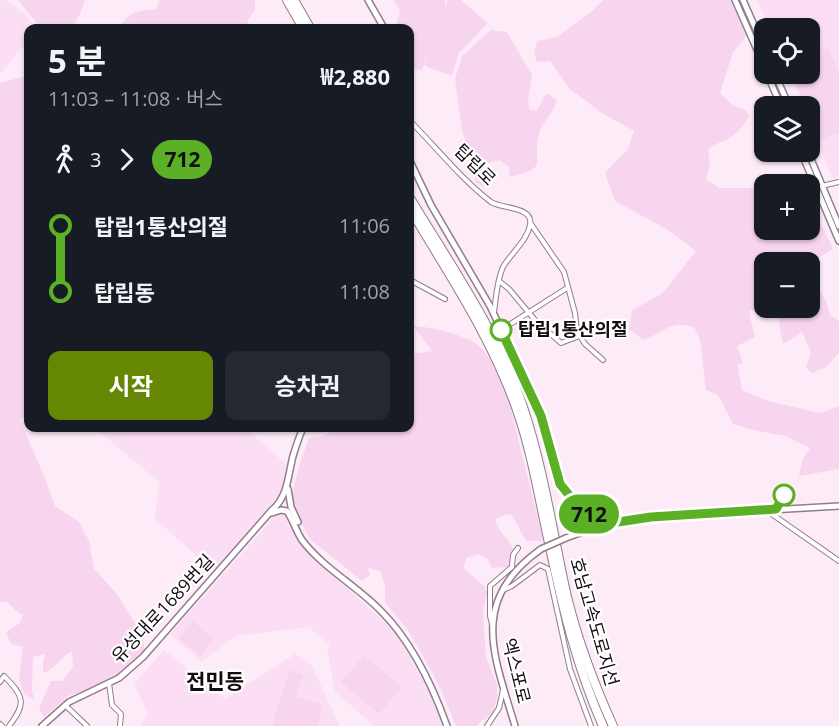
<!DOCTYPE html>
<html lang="ko">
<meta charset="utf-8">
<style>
:root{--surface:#171b24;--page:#242831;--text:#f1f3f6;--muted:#9ea1a6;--accent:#668703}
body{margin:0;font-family:"Open Sans","Noto Sans KR",sans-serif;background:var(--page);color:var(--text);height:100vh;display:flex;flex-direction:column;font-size:22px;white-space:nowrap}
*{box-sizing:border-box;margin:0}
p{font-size:20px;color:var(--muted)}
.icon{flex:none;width:33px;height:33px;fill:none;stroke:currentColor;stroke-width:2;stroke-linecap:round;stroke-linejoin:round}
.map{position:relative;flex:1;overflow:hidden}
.drawer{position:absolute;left:24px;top:24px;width:390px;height:408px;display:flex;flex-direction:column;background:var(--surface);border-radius:12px;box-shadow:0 2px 4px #0004}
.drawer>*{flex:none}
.badge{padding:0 12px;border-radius:20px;font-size:21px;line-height:39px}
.buttons{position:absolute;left:754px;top:18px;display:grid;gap:12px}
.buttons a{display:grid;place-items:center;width:66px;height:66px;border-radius:12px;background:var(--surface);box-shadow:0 2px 4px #0004;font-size:30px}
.map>.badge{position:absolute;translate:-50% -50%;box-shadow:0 0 0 3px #fff}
.legs{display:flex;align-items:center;gap:9px;height:66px;padding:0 24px;font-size:20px}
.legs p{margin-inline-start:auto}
.headline{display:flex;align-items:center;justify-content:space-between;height:102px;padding:0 24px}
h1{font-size:33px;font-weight:700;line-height:45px}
.cta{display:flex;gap:12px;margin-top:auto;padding:12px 24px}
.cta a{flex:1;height:69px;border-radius:12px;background:var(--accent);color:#fff;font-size:24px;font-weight:700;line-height:69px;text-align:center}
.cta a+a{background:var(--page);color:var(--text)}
ul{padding:0 24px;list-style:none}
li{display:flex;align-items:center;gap:21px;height:66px;font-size:22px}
li i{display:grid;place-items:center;width:9px;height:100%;margin:0 8px;background:currentColor}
li i::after{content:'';width:15px;height:15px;margin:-8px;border:4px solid;border-radius:50%;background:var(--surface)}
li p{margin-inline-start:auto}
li:first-child i{background:linear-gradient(#0000 50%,currentColor 0)}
li:last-child i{background:linear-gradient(currentColor 50%,#0000 0)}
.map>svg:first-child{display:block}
</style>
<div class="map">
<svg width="839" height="726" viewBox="0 0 839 726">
<rect width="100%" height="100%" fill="#fdebf8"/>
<!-- built -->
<g fill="#fbdef3">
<path d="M 0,0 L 6,0 L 26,15 L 35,28 L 28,28 L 28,41 L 0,74 Z"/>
<path d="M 757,0 L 839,0 L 839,176 L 833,179 L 810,122 L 810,106 L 804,106 L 790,74 L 810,74 L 810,28 L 769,28 Z"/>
<path d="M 95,428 L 245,428 L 287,465 L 284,485 L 277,497 L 215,572 L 155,519 L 159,482 Z"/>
<path d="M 278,513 L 285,514 L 303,547 L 396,633 L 434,700 L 442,726 L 374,726 L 335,691 L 327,649 L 330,645 L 309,627 L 236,636 L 202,661 L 170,634 Z"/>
<path d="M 164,650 L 225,699 L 295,654 L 311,665 L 340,726 L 140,726 L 148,714 L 134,684 Z"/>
</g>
<!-- green -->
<g fill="#f8d5ef">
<path d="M 18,0 L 85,0 L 80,14 L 72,28 L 41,28 Z"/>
<path d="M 160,0 L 255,0 L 255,10 L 247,21 L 250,28 L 120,28 C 126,12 140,10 156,9 Z"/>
<path d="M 394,0 L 445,0 L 445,7 L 448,0 L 461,0 L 488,23 L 459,53 L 452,76 L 425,66 L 428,56 L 422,70 L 410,69 L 410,28 L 396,28 L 400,10 Z"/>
<path d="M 604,0 L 730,0 L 747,35 L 733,52 L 720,93 L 733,105 L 747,111 L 749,117 C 743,126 736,135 726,140 C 719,143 713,144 708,150 L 710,164 L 706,180 L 720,188 L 750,188 L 765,191 L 765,230 L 810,230 L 810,216 L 819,219 L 833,249 L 810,263 L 765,262 L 765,308 L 810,308 L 810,282 L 818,288 L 826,301 L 831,316 L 839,321 L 839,353 L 826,367 L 812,373 L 806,367 L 811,352 L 802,332 L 783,344 L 778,317 L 772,312 L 750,310 L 750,317 L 755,337 L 737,346 L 743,363 L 738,365 L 742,390 L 768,401 L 820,413 L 839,406 L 839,469 L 799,476 L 803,458 L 810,448 L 785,436 L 753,430 L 733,424 L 718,395 L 706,390 L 700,340 L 694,327 C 668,320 665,333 643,340 L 629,329 L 632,310 L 662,294 L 696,251 L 666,229 L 615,201 L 605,173 L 628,149 L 634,131 L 602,113 L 570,89 L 550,61 L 537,62 L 534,53 L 537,41 L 557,37 L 593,10 Z"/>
<path d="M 491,30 L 507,32 L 532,75 L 528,101 L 529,109 L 537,111 L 545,95 L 548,94 L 557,100 C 554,112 542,122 539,134 C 531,165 551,167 510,177 L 509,167 L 499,160 L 486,164 L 487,183 L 483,187 L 475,182 L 475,164 L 462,131 L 455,79 L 462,56 Z"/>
<path d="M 828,47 L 839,73 L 839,132 L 820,140 L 810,115 L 810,106 L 806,106 L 792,74 L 810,74 L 810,54 Z"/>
<path d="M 26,76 L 28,78 L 28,415 L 20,420 L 46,481 L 55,506 L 79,522 L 89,541 L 94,569 L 117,594 L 142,634 L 145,651 L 109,682 L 68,696 L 44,717 L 39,708 L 51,681 L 62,681 L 73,667 L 72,651 C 61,656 56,669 43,673 L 43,663 L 45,654 L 33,657 L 32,690 L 34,700 L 24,694 L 19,679 L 23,647 L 11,644 L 6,632 L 20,623 L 23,614 L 20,614 L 7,602 L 1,602 L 0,605 L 0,83 Z"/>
<path d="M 413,326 C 431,327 470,335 482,349 C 506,376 512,413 520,447 C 528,478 536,510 544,541 L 526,541 L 512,515 L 508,514 L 495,519 C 498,531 509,540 515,551 L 511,567 L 492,568 L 487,558 L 478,554 L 466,558 L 464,568 L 484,586 L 487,592 L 483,611 L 486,657 L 497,685 L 497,698 L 493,711 L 487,718 L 481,721 L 476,726 L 456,726 C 443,692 426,658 406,628 C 400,619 391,611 385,602 L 385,585 L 380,571 L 368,568 L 370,575 L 362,581 L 310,539 L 294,509 L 291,497 L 300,463 L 309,438 L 323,436 L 339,428 L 410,428 L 410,392 L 413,385 L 410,380 L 410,354 L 432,351 Z"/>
<path d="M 193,621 L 214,639 L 200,656 L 179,638 Z"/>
<path d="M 364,655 L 402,687 L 379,714 L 341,682 Z"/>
<path d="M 290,670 L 303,675 L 296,696 L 323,705 L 317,726 L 272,726 Z"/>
</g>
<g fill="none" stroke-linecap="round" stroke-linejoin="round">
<!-- minor casing -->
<g stroke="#917d8c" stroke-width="6">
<g id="minor">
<path d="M 410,121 C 436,147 461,179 491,202 C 501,209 534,206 530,225 C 527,241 511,253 503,267 C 497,280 496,298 494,312"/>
<path d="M 822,186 L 839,182"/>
<path d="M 531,224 L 564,272 L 575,313 L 577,331 L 585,344 L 603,360"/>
<path d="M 410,280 L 445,299"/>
<path d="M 499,281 L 509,289 L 535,320 L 561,343 L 603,327"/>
<path d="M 501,330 L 567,288"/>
<path d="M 766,510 L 839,561"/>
<path d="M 503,590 L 512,586 L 540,565 L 548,569 L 570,669 L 591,726"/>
<path d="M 492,624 L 490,616 L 490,586 L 512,567 L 513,555 L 518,548"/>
<path d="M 0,682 L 4,676 C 25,697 26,704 9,726"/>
<path d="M 109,683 L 112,705 L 121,714 L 120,726"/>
<path d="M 65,705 L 87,726"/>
<path d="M 0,724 L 2,726"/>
<path d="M 487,726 L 499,708 L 503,690"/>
</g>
</g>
<!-- tertiary casing -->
<g stroke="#917d8c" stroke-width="8">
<g id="tertiary">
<path d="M 288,489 L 291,507 L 298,522"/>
<path d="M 272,513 L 281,510 L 287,511 C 293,520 296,531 302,540 C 323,568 357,586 381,611 C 411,641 433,687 447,726"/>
<path d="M 42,726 L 69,702 L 119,678 L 143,657 L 272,510 C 288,497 288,475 293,456 C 296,446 299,437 303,428"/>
</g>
</g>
<!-- secondary casing -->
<g stroke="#917d8c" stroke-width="8">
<g id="secondary">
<path d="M 368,0 L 384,28"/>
<path d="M 735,0 L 765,68"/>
<path d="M 743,0 L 765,50"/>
<path d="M 767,74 L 781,106"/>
<path d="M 775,74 L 789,106"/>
<path d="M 801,152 L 839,241"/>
<path d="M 808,152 L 839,226"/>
<path d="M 410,161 L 431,205 L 490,306 L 506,340 L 541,416 L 560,484 L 579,507 L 605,524"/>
<path d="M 566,538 L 605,524 L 651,517 L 839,506"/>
<path d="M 515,726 C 494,655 468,601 541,549"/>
</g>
</g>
<!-- motorway casing -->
<g stroke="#917d8c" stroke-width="10">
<g id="motorway">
<path d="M 287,0 L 303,28"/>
<path d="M 294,0 L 310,28"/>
<path d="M 410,198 C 451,266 499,334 524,410 C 544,471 553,535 567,597 C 578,641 594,684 613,726"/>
<path d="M 410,209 C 449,274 492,338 517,410 C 532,453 539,498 549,543 C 562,605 577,668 603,726"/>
</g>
</g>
<!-- minor -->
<use href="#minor" stroke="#fff" stroke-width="4"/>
<!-- tertiary -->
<use href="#tertiary" stroke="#fff" stroke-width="5"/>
<!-- secondary -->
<use href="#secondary" stroke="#fff" stroke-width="5"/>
<!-- motorway -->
<use href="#motorway" stroke="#fff" stroke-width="8"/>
<!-- secondary-bridge casing -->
<g stroke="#917d8c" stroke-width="8" stroke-linecap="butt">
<path id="secondary-bridge" d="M 541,549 L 566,538"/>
</g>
<!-- secondary-bridge -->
<use href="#secondary-bridge" stroke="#fff" stroke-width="5"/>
</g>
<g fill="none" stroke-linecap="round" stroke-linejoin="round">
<!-- line-1 casing -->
<g stroke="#fff" stroke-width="14">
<path id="line-1" d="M 501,330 L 541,416 L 560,484 L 579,507 L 605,524 L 651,517 L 776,509 L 784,495"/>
</g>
<!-- line-1 -->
<use href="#line-1" stroke="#5bb025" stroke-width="9"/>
</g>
<!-- markers -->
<g fill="#fff" stroke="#5bb025" stroke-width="3">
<circle cx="501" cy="330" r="10"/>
<circle cx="784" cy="495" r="10"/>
</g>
<g text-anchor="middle" stroke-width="4.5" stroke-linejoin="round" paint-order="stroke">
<!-- street labels -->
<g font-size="18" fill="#130c12" stroke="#fff">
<text transform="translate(475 165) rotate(45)" y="6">탑립로</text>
<text transform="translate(163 609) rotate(-47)" y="6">유성대로1689번길</text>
<text transform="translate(594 622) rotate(74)" y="6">호남고속도로지선</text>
<text transform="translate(516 671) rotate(76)" y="6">엑스포로</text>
</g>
<!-- stop labels -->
<g font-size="18" font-weight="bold" fill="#130c12" stroke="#fff" text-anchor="start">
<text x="518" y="336">탑립1통산의절</text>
</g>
<!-- quarter labels -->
<g font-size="21" font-weight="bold" fill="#130c12" stroke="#fff">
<text x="215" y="689">전민동</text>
</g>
</g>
</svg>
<div class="buttons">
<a><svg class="icon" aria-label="locate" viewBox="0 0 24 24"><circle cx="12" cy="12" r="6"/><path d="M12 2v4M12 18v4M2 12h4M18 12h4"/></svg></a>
<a><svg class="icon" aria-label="layers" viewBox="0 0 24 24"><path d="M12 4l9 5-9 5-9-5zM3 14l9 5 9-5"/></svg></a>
<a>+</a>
<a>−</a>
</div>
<b class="badge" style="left:589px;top:514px;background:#5bb025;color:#111">712</b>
<section class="drawer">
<div class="headline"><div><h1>5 분</h1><p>11:03 – 11:08 · 버스</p></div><b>₩2,880</b></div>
<div class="legs"><svg class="icon" aria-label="walk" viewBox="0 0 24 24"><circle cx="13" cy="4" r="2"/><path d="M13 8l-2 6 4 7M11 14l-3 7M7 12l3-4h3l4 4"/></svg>3<svg class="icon" aria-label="forward" viewBox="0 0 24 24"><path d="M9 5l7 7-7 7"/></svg><b class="badge" style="background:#5bb025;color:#111">712</b></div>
<ul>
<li><i style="color:#5bb025"></i><b>탑립1통산의절</b><p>11:06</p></li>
<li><i style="color:#5bb025"></i><b>탑립동</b><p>11:08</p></li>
</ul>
<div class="cta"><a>시작</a><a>승차권</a></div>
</section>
</div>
